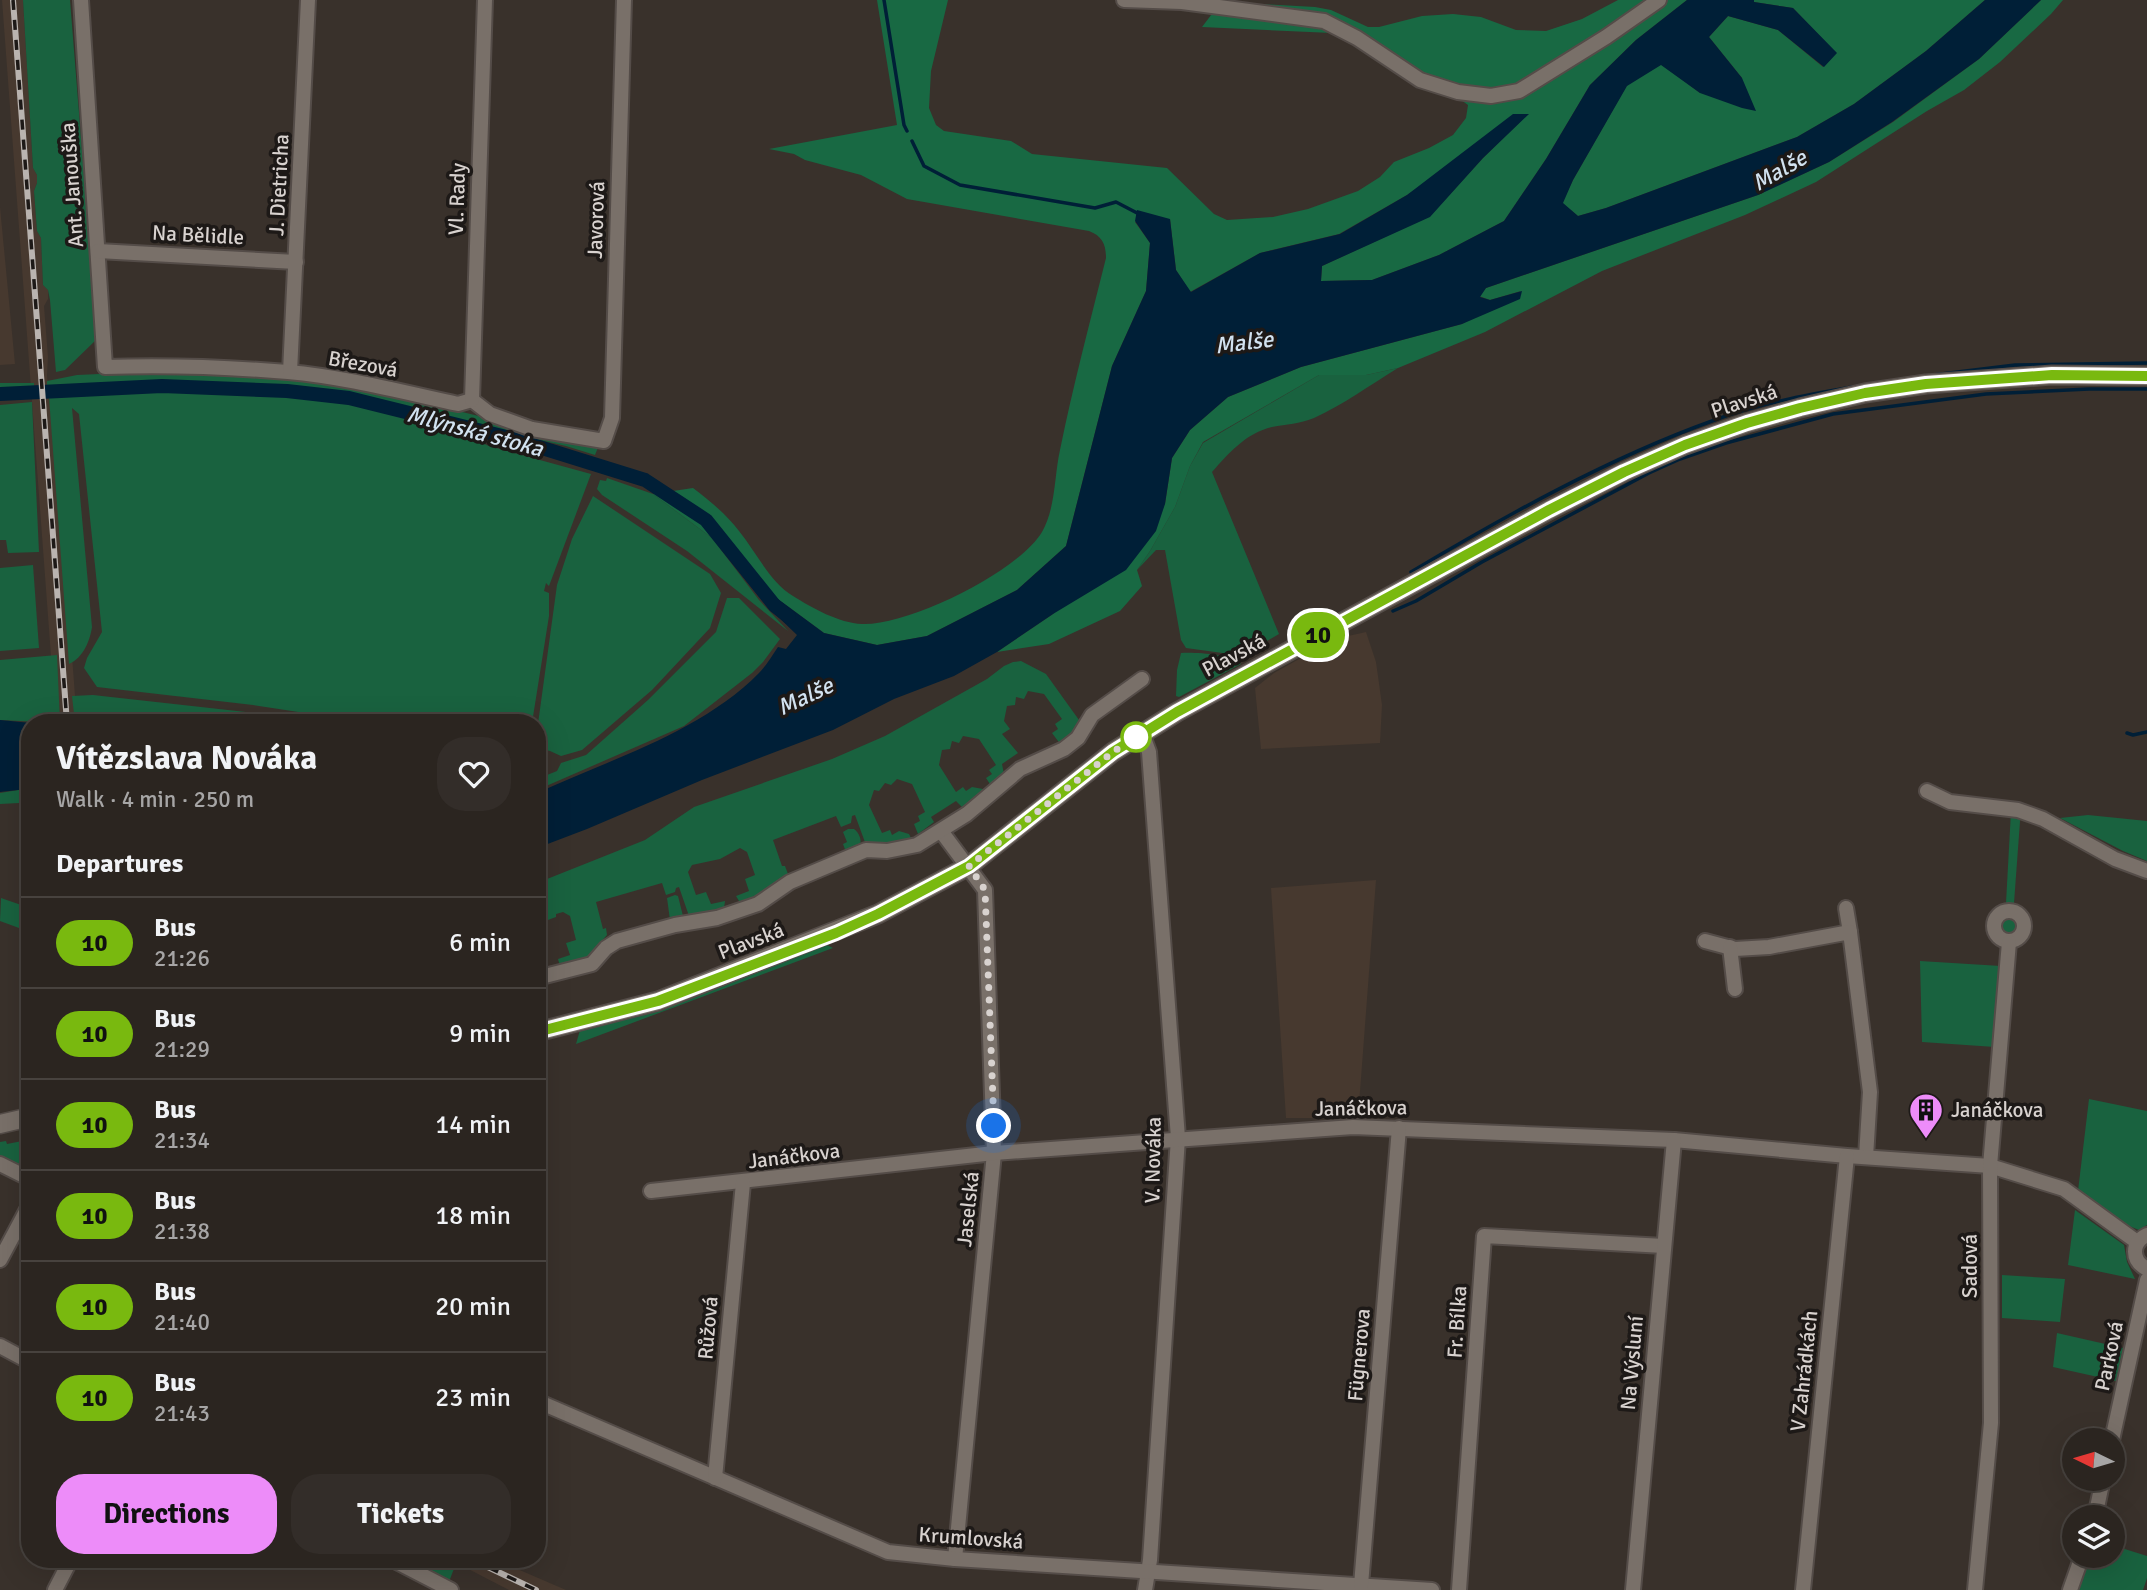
<!DOCTYPE html>
<meta charset="utf-8">
<style>
:root{--surface:#2b2520;--page:#332d29;--text:#f1f3f6;--muted:#a6a5a5;--line:#47423e;--accent:#ed8cf9}
body{margin:0;font-family:Signika,sans-serif;background:var(--page);color:var(--text);height:100vh;display:flex;flex-direction:column;font-size:26px;white-space:nowrap}
*{box-sizing:border-box;margin:0}
p{font-size:23px;color:var(--muted)}
.icon{flex:none;width:38px;height:38px;fill:none;stroke:currentColor;stroke-width:2;stroke-linecap:round;stroke-linejoin:round}
.map{position:relative;flex:1;overflow:hidden}
.side{position:absolute;left:21px;top:714px;width:525px;height:854px;display:flex;flex-direction:column;background:var(--surface);border-radius:28px;box-shadow:0 7px 28px #0002,0 0 0 2px var(--line)}
.side>*{flex:none}
.badge{padding:0 14px;border-radius:23px;font-size:24px;line-height:46px}
.needle{width:46px;rotate:275deg}
.buttons{position:absolute;left:2062px;top:1428px;display:grid;gap:14px}
.buttons a{display:grid;place-items:center;width:63px;height:63px;border-radius:50%;background:var(--surface);box-shadow:0 7px 28px #0002,0 0 0 2px var(--line);font-size:35px}
.you{position:absolute;width:35px;height:35px;margin:-18px;border:5px solid #fff;border-radius:50%;background:#1a73e8;box-shadow:0 0 0 10px #1a73e833}
.map>.badge{position:absolute;translate:-50% -50%;box-shadow:0 0 0 4px #fff}
h2{padding:0 35px;font-size:26px;line-height:63px}
.round{display:grid;place-items:center;flex:none;width:74px;height:74px;border-radius:28px;background:var(--page)}
.head{display:flex;align-items:center;justify-content:space-between;height:119px;padding:0 35px}
h1{font-size:33px;font-weight:700;line-height:52px}
.action{display:flex;gap:14px;margin-top:auto;padding:14px 35px}
.action a{flex:1;height:80px;border-radius:28px;background:var(--accent);color:#111;font-size:28px;font-weight:700;line-height:80px;text-align:center}
.action a+a{background:var(--page);color:var(--text)}
ul{padding:0;list-style:none}
li{display:flex;align-items:center;gap:21px;height:91px;padding:0 35px;border-top:2px solid var(--line)}
li div{flex:1}
li b{display:block;font-size:26px}
li em{font-style:normal}
li .badge{min-width:77px;font-weight:700;text-align:center}
.map>svg:first-child{display:block}
</style>
<div class="map">
<svg width="2147" height="1590" viewBox="0 0 2147 1590">
<rect width="100%" height="100%" fill="#39312b"/>
<!-- built -->
<g fill="#47392f">
<path d="M 2,0 L 23,0 L 33,168 L 37,175 L 37,183 L 34,191 L 37,231 L 41,238 L 43,285 L 48,290 L 48,299 L 44,306 L 48,357 L 47,376 L 62,520 L 77,723 L 56,723 Z"/>
<path d="M 0,207 L 15,364 L 0,365 Z"/>
<path d="M 1366,632 L 1376,662 L 1382,705 L 1380,743 L 1261,749 L 1255,688 L 1274,673 L 1335,639 Z"/>
<path d="M 1376,880 L 1358,1118 L 1286,1118 L 1271,888 Z"/>
<path d="M 449,1559 L 494,1559 L 566,1590 L 509,1590 Z"/>
</g>
<!-- green -->
<g fill="#19623f">
<path d="M 23,0 L 70,0 L 97,339 L 65,370 L 56,372 L 50,300 L 48,290 L 43,285 L 41,238 L 37,231 L 34,191 L 37,183 L 37,175 L 33,168 Z"/>
<path d="M 1398,368 C 1370,385 1343,405 1314,418 C 1299,424 1287,424 1272,427 C 1246,433 1229,453 1212,472 L 1279,634 L 1248,652 L 1237,655 L 1186,648 L 1181,640 L 1165,550 L 1156,550 L 1137,570 L 1150,551 L 1175,507 L 1190,466 L 1203,443 L 1319,375 L 1366,375 Z"/>
<path d="M 166,371 L 288,377 L 379,392 L 599,445 L 595,455 L 566,446 L 348,396 L 302,390 L 152,384 L 47,387 L 47,381 L 77,375 Z"/>
<path d="M 0,383 L 34,383 L 34,389 L 0,390 Z"/>
<path d="M 175,388 L 238,390 L 341,402 L 448,428 L 489,446 L 591,474 L 549,586 L 546,583 L 544,591 L 549,593 L 549,616 L 532,723 L 350,723 L 305,713 L 253,705 L 97,687 L 84,668 L 87,658 L 102,632 L 79,414 L 72,408 L 92,627 C 90,641 83,658 69,664 L 49,397 Z"/>
<path d="M 32,402 L 39,552 L 8,553 L 6,540 L 0,540 L 0,405 Z"/>
<path d="M 607,478 L 653,494 L 712,538 L 759,600 L 788,631 L 687,551 L 602,495 L 597,489 L 600,480 L 606,481 Z"/>
<path d="M 593,496 L 710,574 L 721,593 L 710,628 L 652,690 L 582,750 L 561,756 L 550,751 L 537,748 L 537,731 L 557,585 L 572,539 Z"/>
<path d="M 33,565 L 39,648 L 0,651 L 0,568 Z"/>
<path d="M 727,598 L 739,598 L 780,639 L 763,662 L 752,673 L 684,726 L 537,790 L 537,779 L 557,771 L 561,763 L 586,755 L 648,700 L 716,632 Z"/>
<path d="M 1181,653 C 1195,652 1230,654 1241,664 L 1179,697 L 1176,696 L 1177,670 Z"/>
<path d="M 57,655 L 60,723 L 0,720 L 0,660 Z"/>
<path d="M 1021,661 L 1046,674 L 1079,720 L 1077,732 L 1061,745 L 1052,733 L 1058,729 L 1055,724 L 1062,719 L 1044,694 L 1028,691 L 1024,699 L 1016,697 L 1015,705 L 1007,706 L 1004,721 L 1010,729 L 1002,734 L 1018,753 L 1002,764 L 1004,774 L 992,787 L 986,778 L 992,774 L 989,770 L 996,765 L 979,739 L 963,736 L 959,743 L 952,741 L 950,749 L 942,750 L 939,765 L 956,792 L 963,787 L 966,791 L 972,787 L 983,789 L 985,792 L 964,807 L 962,807 L 956,801 L 931,817 L 934,822 L 918,834 L 914,824 L 920,821 L 918,816 L 925,812 L 912,784 L 897,779 L 891,785 L 885,783 L 879,791 L 874,790 L 869,805 L 882,833 L 890,830 L 892,835 L 899,831 L 909,834 L 911,838 L 878,845 L 866,845 L 855,815 L 852,816 L 851,823 L 841,827 L 836,816 L 773,840 L 782,866 L 785,866 L 788,874 C 773,885 758,900 739,901 L 736,896 L 749,891 L 745,879 L 755,875 L 747,852 L 740,848 L 720,859 L 692,865 L 688,872 L 696,895 L 706,892 L 711,904 L 725,901 L 724,908 L 689,916 L 679,887 L 676,888 L 675,892 L 666,895 L 662,883 L 596,902 L 603,929 L 606,928 L 607,935 L 587,958 L 560,966 L 558,959 L 570,955 L 566,943 L 576,940 L 570,916 L 563,912 L 556,914 L 556,917 L 537,924 L 537,883 L 645,840 L 694,807 L 832,759 L 885,736 L 987,679 L 1004,666 L 1013,662 Z"/>
<path d="M 93,695 L 246,712 L 309,723 L 198,723 L 186,717 L 131,712 L 75,723 L 72,696 Z"/>
<path d="M 30,788 L 30,799 L 19,803 L 0,804 L 0,793 Z"/>
<path d="M 2021,808 L 2014,903 L 2006,903 L 2011,811 Z"/>
<path d="M 2088,815 L 2147,821 L 2147,861 L 2123,851 L 2060,818 Z"/>
<path d="M 848,829 L 854,829 C 859,833 862,839 860,846 L 846,852 L 843,844 L 847,842 L 843,832 Z"/>
<path d="M 675,895 L 678,896 L 683,916 L 670,920 L 667,898 Z"/>
<path d="M 1,898 L 27,907 L 19,928 L 0,921 Z"/>
<circle cx="2009" cy="926" r="9"/>
<path d="M 825,944 L 833,948 L 576,1044 L 580,1030 Z"/>
<path d="M 1920,961 L 2001,966 L 1995,1047 L 1922,1042 Z"/>
<path d="M 2089,1099 L 2147,1111 L 2147,1225 L 2139,1230 L 2129,1226 L 2078,1191 Z"/>
<path d="M 30,1136 L 30,1176 L 0,1160 L 0,1142 L 6,1141 L 7,1144 L 22,1141 L 21,1137 Z"/>
<path d="M 2075,1210 L 2124,1245 L 2127,1262 L 2135,1279 L 2068,1265 Z"/>
<path d="M 2002,1275 L 2065,1279 L 2060,1322 L 2002,1318 Z"/>
<path d="M 2057,1333 L 2123,1348 L 2116,1381 L 2053,1367 Z"/>
<path d="M 2112,1545 L 2147,1556 L 2147,1578 L 2143,1590 L 2079,1590 L 2091,1556 L 2112,1556 Z"/>
<path d="M 396,1559 L 445,1559 L 455,1566 L 447,1587 Z"/>
</g>
<!-- forest -->
<g fill="#186943">
<path d="M 877,0 L 948,0 L 931,71 L 929,108 L 936,125 L 944,131 L 1011,141 L 1032,154 L 1167,168 L 1214,214 L 1227,220 L 1273,217 L 1308,209 L 1358,191 L 1380,177 L 1394,162 L 1429,148 L 1453,135 L 1466,118 L 1468,105 C 1456,95 1437,93 1422,87 C 1389,74 1366,44 1332,33 L 1202,27 L 1221,2 L 1315,7 L 1331,10 L 1368,27 L 1379,27 L 1422,16 L 1453,14 L 1481,17 L 1516,30 L 1546,31 L 1582,19 L 1618,0 L 1687,0 L 1636,40 L 1590,85 L 1546,159 L 1504,221 L 1439,255 L 1372,280 L 1321,281 L 1322,266 L 1430,216 L 1483,158 L 1528,114 L 1407,195 L 1339,234 L 1260,253 L 1190,292 L 1176,270 L 1170,219 L 1135,222 L 1150,243 L 1146,291 L 1112,366 L 1066,546 L 1017,590 L 927,636 L 877,645 L 824,633 L 779,600 L 775,606 L 738,570 L 712,538 L 653,494 L 693,488 C 710,501 726,514 739,531 C 756,552 770,582 793,596 C 812,608 839,623 862,624 C 908,626 1018,572 1042,532 C 1056,507 1054,477 1060,450 C 1073,386 1090,322 1106,258 C 1106,244 1102,236 1089,231 L 907,199 L 861,175 L 805,160 L 794,154 L 769,149 L 897,125 Z"/>
<path d="M 1754,0 L 1985,0 L 1926,51 L 1854,104 L 1797,137 L 1606,208 L 1578,216 L 1562,203 L 1573,180 L 1627,85 L 1661,64 L 1700,93 L 1742,78 L 1709,37 L 1728,16 L 1778,30 L 1823,67 L 1836,53 L 1793,8 L 1754,2 Z"/>
<path d="M 2041,0 L 2063,0 L 2051,14 L 2000,62 L 1964,90 L 1927,111 L 1816,182 L 1745,215 L 1602,271 L 1485,332 L 1398,368 L 1366,375 L 1319,375 L 1203,442 L 1190,466 L 1175,507 L 1150,551 L 1137,570 L 1142,586 L 1120,611 L 1049,644 L 997,652 L 1053,614 L 1165,504 L 1172,458 L 1190,430 L 1228,397 L 1301,367 L 1462,324 L 1521,291 L 1490,300 L 1479,296 L 1486,288 L 1758,195 L 1829,162 L 1893,122 L 1979,59 Z"/>
</g>
<!-- water -->
<g fill="#001f37">
<path d="M 1687,0 L 1754,0 L 1754,2 L 1793,8 L 1837,53 L 1824,67 L 1778,30 L 1728,16 L 1709,37 L 1742,78 L 1756,111 L 1742,108 L 1700,93 L 1661,65 L 1627,86 L 1573,180 L 1563,203 L 1578,216 L 1606,208 L 1797,137 L 1854,104 L 1926,51 L 1985,0 L 2041,0 L 1979,59 L 1892,122 L 1829,162 L 1758,195 L 1486,288 L 1480,297 L 1490,300 L 1522,291 L 1520,299 L 1462,324 L 1301,367 L 1228,397 L 1190,430 L 1172,458 L 1165,504 L 1156,531 L 1126,570 L 1053,614 L 997,652 L 954,676 L 894,699 L 833,730 L 702,780 L 587,829 L 537,848 L 537,793 C 611,759 701,732 759,673 C 766,666 772,656 778,647 L 786,649 L 797,635 L 773,612 L 778,599 L 824,633 L 877,645 L 927,636 L 1017,590 L 1066,546 L 1112,366 L 1146,291 L 1150,243 L 1135,221 L 1137,210 L 1170,219 L 1176,270 L 1191,292 L 1260,253 L 1340,234 L 1407,195 L 1513,114 L 1529,114 L 1483,158 L 1430,217 L 1322,266 L 1321,281 L 1372,280 L 1439,255 L 1504,221 L 1546,159 L 1590,85 L 1636,40 Z"/>
<path d="M 131,714 L 184,719 L 193,723 L 84,723 Z"/>
<path d="M 0,720 L 31,723 L 30,787 L 27,789 L 0,792 Z"/>
</g>
<g fill="none" stroke-linecap="round" stroke-linejoin="round">
<!-- stream -->
<g stroke="#001f37" stroke-width="3.5">
<path d="M 884,0 L 904,125 L 907,131"/>
<path d="M 912,141 L 924,166 L 960,185 L 1095,208 L 1116,202 L 1139,214"/>
<path d="M 1933,375 L 2015,365 L 2147,363"/>
<path d="M 1411,572 C 1505,516 1609,458 1712,421 C 1757,404 1806,395 1852,387"/>
<path d="M 1393,611 L 1416,601 L 1482,562 L 1649,473 L 1680,459 L 1726,443 L 1833,414 L 1986,394 L 2089,389 L 2147,389"/>
<path d="M 2127,733 L 2133,735 L 2147,732"/>
</g>
<!-- canal -->
<path stroke="#001f37" stroke-width="14" d="M 0,394 L 162,386 L 287,391 L 349,398 L 510,438 L 645,480 L 706,520 L 775,606 L 789,617"/>
<!-- minor casing -->
<g stroke="#544c48" stroke-width="18">
<g id="minor">
<path d="M 81,0 L 105,367 C 166,365 227,367 288,372 C 345,377 402,392 458,404 L 472,400"/>
<path d="M 1124,0 L 1182,2 L 1324,21 L 1357,38 L 1420,80 L 1458,92 L 1491,96 L 1519,91 L 1606,37 L 1659,0"/>
<path d="M 98,251 L 296,262"/>
<path d="M 290,372 L 308,0"/>
<path d="M 472,400 L 490,414 L 532,429 L 604,441 L 612,418 L 624,0"/>
<path d="M 472,400 L 485,0"/>
<path d="M 1142,733 L 1149,752 L 1178,1138 L 1150,1560 L 1145,1590"/>
<path d="M 1927,791 L 1950,802 L 2018,810 L 2043,819 L 2115,859 L 2147,871"/>
<path d="M 941,831 L 985,890 L 994,1153 L 955,1559"/>
<path d="M 1846,908 L 1850,932"/>
<circle cx="2009" cy="926" r="15"/>
<path d="M 1705,941 L 1735,949 L 1769,947 L 1850,932 L 1870,1092 L 1866,1157"/>
<path d="M 1730,947 L 1735,989"/>
<path d="M 537,978 L 592,964 L 606,948 L 617,941 L 675,925 L 717,918 L 758,904 L 790,882 L 866,850 L 887,851 L 917,845 L 967,814 L 1020,769 L 1064,749 L 1078,738 L 1092,715 L 1142,679"/>
<path d="M 0,1164 L 30,1179"/>
<path d="M 651,1191 L 994,1153 L 1353,1127 L 1674,1140 L 1847,1156 L 1990,1166 L 2064,1189 L 2137,1242"/>
<path d="M 2147,1235 C 2131,1243 2131,1260 2147,1269"/>
<path d="M 0,1260 L 30,1204"/>
<path d="M 0,1346 L 30,1362"/>
<path d="M 537,1401 L 888,1552 L 955,1559 L 1432,1590"/>
<path d="M 2112,1440 L 2147,1280"/>
<path d="M 715,1478 L 743,1183"/>
<path d="M 2095,1517 L 2103,1479"/>
<path d="M 391,1559 L 451,1590"/>
<path d="M 1361,1585 L 1399,1128"/>
<path d="M 55,1590 L 71,1559"/>
<path d="M 1459,1590 L 1484,1236 L 1664,1246"/>
<path d="M 1633,1590 L 1674,1140"/>
<path d="M 1803,1590 L 1847,1156"/>
<path d="M 1975,1590 L 1991,1423 L 1990,1166 L 2009,942"/>
<path d="M 2070,1590 L 2082,1556"/>
</g>
</g>
<!-- tertiary casing -->
<g stroke="#544c48" stroke-width="21">
<g id="tertiary">
<path d="M 537,1032 L 658,1001 L 878,914 L 969,866 L 1113,752 L 1177,712 L 1549,510 L 1624,472 L 1685,445 L 1747,423 L 1800,408 L 1865,393 L 1926,384 L 2052,375 L 2147,376"/>
<path d="M 0,1124 L 30,1117"/>
</g>
</g>
<!-- minor -->
<use href="#minor" stroke="#797069" stroke-width="14"/>
<!-- tertiary -->
<use href="#tertiary" stroke="#797069" stroke-width="18"/>
<!-- rail casing -->
<g stroke="#bab4b0" stroke-width="6">
<g id="rail">
<path d="M 13,0 L 67,723"/>
<path d="M 471,1559 L 536,1590"/>
</g>
</g>
<!-- rail -->
<use href="#rail" stroke="#1d1917" stroke-width="3.5" stroke-dasharray="10" stroke-linecap="butt"/>
</g>
<g fill="none" stroke-linecap="round" stroke-linejoin="round">
<!-- line casing -->
<g stroke="#fff" stroke-width="16">
<path id="line" d="M 537,1032 L 658,1001 L 836,933 L 878,914 L 969,866 L 1113,752 L 1177,712 L 1549,510 L 1624,472 L 1685,445 L 1747,423 L 1800,408 L 1865,393 L 1926,384 L 2052,375 L 2147,376"/>
</g>
<!-- line -->
<use href="#line" stroke="#79b90f" stroke-width="10"/>
<!-- walk -->
<path stroke="#d8d2cf" stroke-width="7" stroke-dasharray="0 12.6" d="M 994,1126 L 985,890 L 969,866 L 1113,752 L 1138,735 L 1136,737"/>
</g>
<!-- icons -->
<defs>
<g id="building-pin" transform="scale(1.75)"><path d="M0 17L-7.5 6A9.5 9.5 0 1 1 7.5 6Z" fill="#ed8cf9" stroke="#1d1917"/><path d="M-4-6H4V6H1V3H-1V6H-4ZM-2.5-4.3h1.7v1.8h-1.7ZM.8-4.3h1.7v1.8H.8ZM-2.5-1h1.7V.8h-1.7ZM.8-1h1.7V.8H.8Z" fill="#111"/></g>
</defs>
<g fill-rule="evenodd">
<use href="#building-pin" x="1926" y="1110"/>
</g>
<!-- markers -->
<circle fill="#fff" stroke="#79b90f" stroke-width="3.5" cx="1136" cy="737" r="14"/>
<g text-anchor="middle" stroke-width="7" stroke-linejoin="round" paint-order="stroke">
<!-- street labels -->
<g font-size="21" fill="#d8d2cf" stroke="#1d1917">
<text transform="translate(72 185) rotate(-94)" y="7">Ant. Janouška</text>
<text transform="translate(279 185) rotate(-87)" y="7">J. Dietricha</text>
<text transform="translate(457 199) rotate(-88)" y="7">Vl. Rady</text>
<text transform="translate(596 220) rotate(-88)" y="7">Javorová</text>
<text transform="translate(198 235) rotate(3)" y="7">Na Bělidle</text>
<text transform="translate(363 364) rotate(10)" y="7">Březová</text>
<text transform="translate(1744 401) rotate(-18)" y="7">Plavská</text>
<text transform="translate(1234 655) rotate(-28)" y="7">Plavská</text>
<text transform="translate(751 941) rotate(-21)" y="7">Plavská</text>
<text transform="translate(1361 1108) rotate(-1)" y="7">Janáčkova</text>
<text transform="translate(794 1156) rotate(-7)" y="7">Janáčkova</text>
<text transform="translate(1153 1160) rotate(-89)" y="7">V. Nováka</text>
<text transform="translate(968 1209) rotate(-84)" y="7">Jaselská</text>
<text transform="translate(1970 1266) rotate(-90)" y="7">Sadová</text>
<text transform="translate(1457 1322) rotate(-86)" y="7">Fr. Bílka</text>
<text transform="translate(708 1328) rotate(-85)" y="7">Růžová</text>
<text transform="translate(1359 1355) rotate(-85)" y="7">Fügnerova</text>
<text transform="translate(2109 1356) rotate(-78)" y="7">Parková</text>
<text transform="translate(1632 1363) rotate(-85)" y="7">Na Výsluní</text>
<text transform="translate(1804 1371) rotate(-84)" y="7">V Zahrádkách</text>
<text transform="translate(971 1538) rotate(4)" y="7">Krumlovská</text>
</g>
<!-- poi labels -->
<g font-size="21" fill="#d8d2cf" stroke="#1d1917" text-anchor="start">
<text x="1951" y="1117">Janáčkova</text>
</g>
<!-- water labels -->
<g font-size="23" font-style="italic" fill="#d2e2f0" stroke="#1d1917">
<text transform="translate(1779 170) rotate(-30)" y="8">Malše</text>
<text transform="translate(1244 342) rotate(-7)" y="8">Malše</text>
<text transform="translate(475 431) rotate(15)" y="8">Mlýnská stoka</text>
<text transform="translate(805 696) rotate(-25)" y="8">Malše</text>
</g>
</g>
</svg>
<div class="buttons">
<a><svg class="needle" viewBox="-14 -14 28 28"><path d="M0-13l5 13h-10z" fill="#e53935"/><path d="M0 13l5-13h-10z" fill="#a6a5a5"/></svg></a>
<a><svg class="icon" aria-label="layers" viewBox="0 0 24 24"><path d="M12 4l9 5-9 5-9-5zM3 14l9 5 9-5"/></svg></a>
</div>
<div class="you" style="left:994px;top:1126px"></div>
<b class="badge" style="left:1318px;top:635px;background:#79b90f;color:#111">10</b>
<section class="side">
<div class="head"><div><h1>Vítězslava Nováka</h1><p>Walk · 4 min · 250 m</p></div><a class="round"><svg class="icon" aria-label="heart" viewBox="0 0 24 24"><path d="M12 20l-8-8c-3-5 5-10 8-4 3-6 11-1 8 4z"/></svg></a></div>
<h2>Departures</h2>
<ul>
<li><span class="badge" style="background:#79b90f;color:#111">10</span><div><b>Bus</b><p>21:26</p></div><em>6 min</em></li>
<li><span class="badge" style="background:#79b90f;color:#111">10</span><div><b>Bus</b><p>21:29</p></div><em>9 min</em></li>
<li><span class="badge" style="background:#79b90f;color:#111">10</span><div><b>Bus</b><p>21:34</p></div><em>14 min</em></li>
<li><span class="badge" style="background:#79b90f;color:#111">10</span><div><b>Bus</b><p>21:38</p></div><em>18 min</em></li>
<li><span class="badge" style="background:#79b90f;color:#111">10</span><div><b>Bus</b><p>21:40</p></div><em>20 min</em></li>
<li><span class="badge" style="background:#79b90f;color:#111">10</span><div><b>Bus</b><p>21:43</p></div><em>23 min</em></li>
</ul>
<div class="action"><a>Directions</a><a>Tickets</a></div>
</section>
</div>
